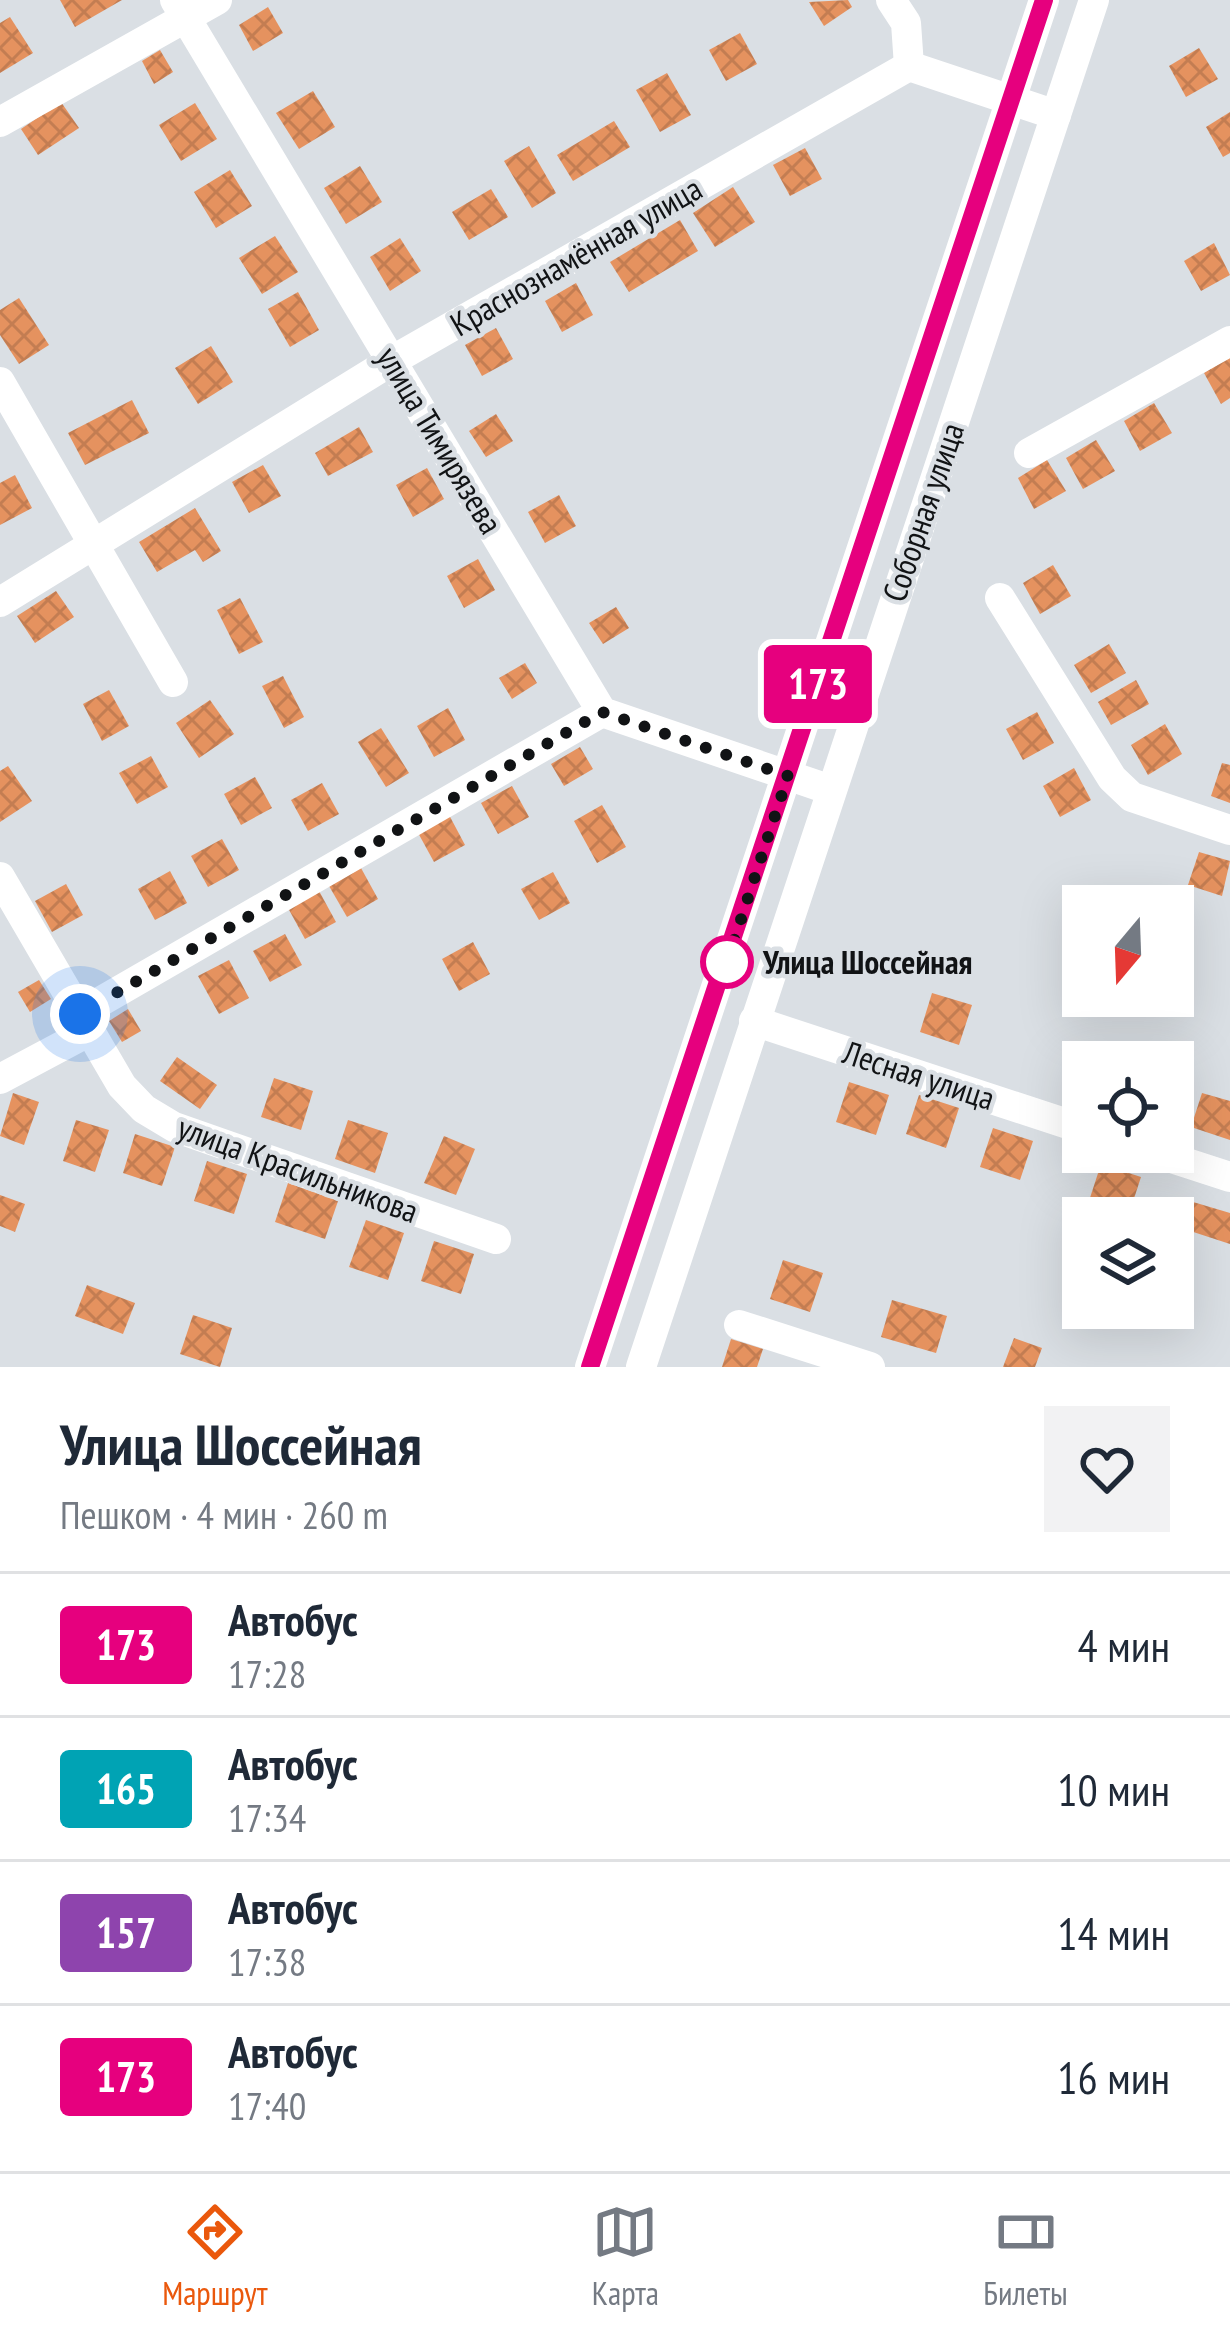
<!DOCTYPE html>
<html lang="ru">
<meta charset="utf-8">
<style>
:root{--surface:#fff;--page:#f2f2f3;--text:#1f2937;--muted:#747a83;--line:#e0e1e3;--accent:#ea580c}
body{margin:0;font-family:"PT Sans Narrow",sans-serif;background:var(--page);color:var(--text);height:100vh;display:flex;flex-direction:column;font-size:45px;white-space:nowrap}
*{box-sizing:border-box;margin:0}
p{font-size:39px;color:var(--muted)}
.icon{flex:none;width:66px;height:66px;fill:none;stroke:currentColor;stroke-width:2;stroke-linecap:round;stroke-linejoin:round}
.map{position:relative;height:1367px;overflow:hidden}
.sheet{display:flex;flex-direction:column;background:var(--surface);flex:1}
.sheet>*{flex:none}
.badge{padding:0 24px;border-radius:9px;font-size:42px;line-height:78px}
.needle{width:78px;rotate:199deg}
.fabs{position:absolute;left:1062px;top:885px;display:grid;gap:24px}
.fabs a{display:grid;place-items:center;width:132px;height:132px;border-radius:0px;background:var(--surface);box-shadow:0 12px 48px #0002;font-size:60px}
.you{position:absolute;width:60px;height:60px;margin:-30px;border:9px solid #fff;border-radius:50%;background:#1a73e8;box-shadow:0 0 0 18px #1a73e833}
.map>.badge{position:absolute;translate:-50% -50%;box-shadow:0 0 0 6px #fff}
.round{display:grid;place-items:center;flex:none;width:126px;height:126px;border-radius:0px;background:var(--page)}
.summary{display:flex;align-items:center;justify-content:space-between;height:204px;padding:0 60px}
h1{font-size:57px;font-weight:700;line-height:90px}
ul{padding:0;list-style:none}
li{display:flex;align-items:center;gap:36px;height:144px;padding:0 60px;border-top:3px solid var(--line)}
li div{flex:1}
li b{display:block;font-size:45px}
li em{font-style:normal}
li .badge{min-width:132px;font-weight:700;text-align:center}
.menu{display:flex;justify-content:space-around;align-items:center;height:168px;border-top:3px solid var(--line);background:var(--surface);font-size:33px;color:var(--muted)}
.menu a{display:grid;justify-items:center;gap:6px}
.menu .current{color:var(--accent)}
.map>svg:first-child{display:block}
</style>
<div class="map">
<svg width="1230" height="1367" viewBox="0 0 1230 1367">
<defs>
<pattern id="building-cross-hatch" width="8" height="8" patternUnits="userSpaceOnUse" patternTransform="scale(3)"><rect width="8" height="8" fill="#e5925f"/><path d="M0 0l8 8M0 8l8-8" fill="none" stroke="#c37d52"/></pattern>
</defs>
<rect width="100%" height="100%" fill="#dadfe4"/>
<!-- building -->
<g fill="url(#building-cross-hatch)">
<path d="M 60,0 L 122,0 L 75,27 Z"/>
<path d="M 848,0 L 852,7 L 824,26 L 809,2 Z"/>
<path d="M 268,7 L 283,33 L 253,51 L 239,25 Z"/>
<path d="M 10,17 L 33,53 L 0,73 L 0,23 Z"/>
<path d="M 740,33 L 757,64 L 726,81 L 709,50 Z"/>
<path d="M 1199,48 L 1218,79 L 1186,97 L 1169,66 Z"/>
<path d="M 160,50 L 173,72 L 154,84 L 142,61 Z"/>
<path d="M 667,73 L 691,115 L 660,132 L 636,90 Z"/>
<path d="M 313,91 L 335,127 L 299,149 L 276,113 Z"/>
<path d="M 61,102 L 79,128 L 38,155 L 21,129 Z"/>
<path d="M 195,103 L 217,139 L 181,161 L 159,125 Z"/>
<path d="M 1230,112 L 1230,153 L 1223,157 L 1206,127 Z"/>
<path d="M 614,121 L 630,147 L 573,181 L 557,155 Z"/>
<path d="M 529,146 L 556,193 L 532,208 L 504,161 Z"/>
<path d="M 805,148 L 822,179 L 790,196 L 773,165 Z"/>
<path d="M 360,166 L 382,202 L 346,224 L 324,188 Z"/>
<path d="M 230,170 L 252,206 L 216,228 L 194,192 Z"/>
<path d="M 733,187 L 755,222 L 715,247 L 693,213 Z"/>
<path d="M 491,189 L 508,217 L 469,240 L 452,212 Z"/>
<path d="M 680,220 L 698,251 L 629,292 L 610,262 Z"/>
<path d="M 275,236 L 298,272 L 262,294 L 239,258 Z"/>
<path d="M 400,238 L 421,271 L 390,291 L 370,257 Z"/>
<path d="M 1214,243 L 1230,275 L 1201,291 L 1184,261 Z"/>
<path d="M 576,283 L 593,315 L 562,332 L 545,301 Z"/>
<path d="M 298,292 L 319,330 L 290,347 L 268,309 Z"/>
<path d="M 19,298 L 49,345 L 19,364 L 0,335 L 0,310 Z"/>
<path d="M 496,328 L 513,359 L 482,376 L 465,345 Z"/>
<path d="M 211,346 L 233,382 L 198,404 L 175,368 Z"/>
<path d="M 1230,357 L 1230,398 L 1221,404 L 1204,373 Z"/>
<path d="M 132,400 L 149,433 L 85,465 L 68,433 Z"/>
<path d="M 1154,403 L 1172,433 L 1140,451 L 1124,421 Z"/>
<path d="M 496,414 L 513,441 L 486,457 L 469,431 Z"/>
<path d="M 359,427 L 373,452 L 328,476 L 315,453 Z"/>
<path d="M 1096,440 L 1115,471 L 1083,489 L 1066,458 Z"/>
<path d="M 1047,460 L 1066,491 L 1034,509 L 1018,478 Z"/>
<path d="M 263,465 L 281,496 L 249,513 L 232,482 Z"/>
<path d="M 427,468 L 444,499 L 413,517 L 396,485 Z"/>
<path d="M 15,475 L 32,508 L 0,525 L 0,483 Z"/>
<path d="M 559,495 L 576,526 L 545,543 L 528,512 Z"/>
<path d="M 195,508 L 221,551 L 203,562 L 195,550 L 157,572 L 139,542 Z"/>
<path d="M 478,559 L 495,590 L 464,608 L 447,576 Z"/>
<path d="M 1053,565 L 1071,596 L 1040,614 L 1023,583 Z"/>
<path d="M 56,591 L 74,617 L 35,643 L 17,616 Z"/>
<path d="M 240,598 L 263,642 L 239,654 L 217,610 Z"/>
<path d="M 616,607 L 629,628 L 603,644 L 589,623 Z"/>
<path d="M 1109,644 L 1126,673 L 1091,693 L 1074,665 Z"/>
<path d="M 525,663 L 537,683 L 512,699 L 499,678 Z"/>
<path d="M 283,676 L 304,717 L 284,728 L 262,686 Z"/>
<path d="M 1136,680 L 1149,704 L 1111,725 L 1098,702 Z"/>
<path d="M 109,690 L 129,726 L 102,741 L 83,704 Z"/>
<path d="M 210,700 L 234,734 L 199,758 L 176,723 Z"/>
<path d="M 448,708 L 465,740 L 434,757 L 417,726 Z"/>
<path d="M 1037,712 L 1054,743 L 1023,760 L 1006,729 Z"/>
<path d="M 1165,724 L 1182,754 L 1148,775 L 1131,745 Z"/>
<path d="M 381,728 L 409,773 L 386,787 L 358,742 Z"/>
<path d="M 580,747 L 593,769 L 564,786 L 551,764 Z"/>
<path d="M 151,756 L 168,787 L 137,804 L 119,773 Z"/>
<path d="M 1222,763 L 1230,765 L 1230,803 L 1211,796 Z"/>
<path d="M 8,766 L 32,801 L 0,822 L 0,771 Z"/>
<path d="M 1074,768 L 1091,800 L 1060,817 L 1043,786 Z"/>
<path d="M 255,777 L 272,808 L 241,825 L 224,794 Z"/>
<path d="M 322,783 L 339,814 L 308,831 L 291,800 Z"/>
<path d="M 512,786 L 529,817 L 498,834 L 481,803 Z"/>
<path d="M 602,805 L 626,847 L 597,863 L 574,821 Z"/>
<path d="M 448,813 L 465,845 L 434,862 L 417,831 Z"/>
<path d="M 222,839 L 239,870 L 208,887 L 191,856 Z"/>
<path d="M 1199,852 L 1230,861 L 1222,896 L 1188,885 Z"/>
<path d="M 361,868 L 378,899 L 347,917 L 329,886 Z"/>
<path d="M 170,871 L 187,903 L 155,920 L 138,889 Z"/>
<path d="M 553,872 L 570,903 L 539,920 L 521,889 Z"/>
<path d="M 66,884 L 83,915 L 52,932 L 35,901 Z"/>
<path d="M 319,891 L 336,922 L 305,939 L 288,908 Z"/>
<path d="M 285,934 L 302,965 L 270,982 L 253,951 Z"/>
<path d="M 473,942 L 490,974 L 459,991 L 442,959 Z"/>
<path d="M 229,960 L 249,998 L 219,1014 L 198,976 Z"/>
<path d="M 39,980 L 51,999 L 30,1012 L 18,992 Z"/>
<path d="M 932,993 L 972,1005 L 959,1045 L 920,1032 Z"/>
<path d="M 128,1009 L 141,1031 L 122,1042 L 109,1021 Z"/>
<path d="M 177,1057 L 217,1085 L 200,1109 L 160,1081 Z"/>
<path d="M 274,1078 L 313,1091 L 301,1130 L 261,1117 Z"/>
<path d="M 849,1082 L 889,1095 L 876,1135 L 836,1122 Z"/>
<path d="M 13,1093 L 39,1102 L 24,1145 L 0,1136 Z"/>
<path d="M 1202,1093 L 1230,1101 L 1230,1140 L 1191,1127 Z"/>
<path d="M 919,1095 L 959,1108 L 946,1148 L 906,1134 Z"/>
<path d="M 76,1120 L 109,1130 L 95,1172 L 63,1161 Z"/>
<path d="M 348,1120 L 388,1133 L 375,1173 L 335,1159 Z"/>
<path d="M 993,1128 L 1033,1141 L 1020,1180 L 980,1167 Z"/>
<path d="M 135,1134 L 175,1147 L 162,1186 L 123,1173 Z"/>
<path d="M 444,1136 L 475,1149 L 456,1195 L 424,1183 Z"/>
<path d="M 207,1161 L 247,1174 L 234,1214 L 194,1201 Z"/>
<path d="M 1101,1164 L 1141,1177 L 1128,1217 L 1088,1204 Z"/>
<path d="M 288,1183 L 338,1201 L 325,1239 L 275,1222 Z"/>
<path d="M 0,1195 L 25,1204 L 15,1232 L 0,1226 Z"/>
<path d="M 1183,1199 L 1230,1213 L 1230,1244 L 1175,1226 Z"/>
<path d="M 366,1220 L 404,1233 L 388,1280 L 349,1267 Z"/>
<path d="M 434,1241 L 474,1254 L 461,1294 L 421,1281 Z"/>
<path d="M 783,1260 L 823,1273 L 810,1312 L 770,1299 Z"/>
<path d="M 87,1285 L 135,1303 L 123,1334 L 75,1316 Z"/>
<path d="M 892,1300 L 947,1316 L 936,1353 L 881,1337 Z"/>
<path d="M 193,1315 L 232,1328 L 220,1367 L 180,1354 Z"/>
<path d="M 1014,1338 L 1042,1348 L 1035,1367 L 1003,1367 Z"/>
<path d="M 731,1339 L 763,1349 L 757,1367 L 722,1367 Z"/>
</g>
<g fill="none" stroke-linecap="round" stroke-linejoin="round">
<!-- minor -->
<g stroke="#fff" stroke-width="30">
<path d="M 175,0 L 602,712 L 831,790"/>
<path d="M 891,0 L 906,23 L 909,66"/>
<path d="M 909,66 L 1056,115"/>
<path d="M 0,122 L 217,0"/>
<path d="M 0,382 L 173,682"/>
<path d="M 1029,453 L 1230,341"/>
<path d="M 1000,598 L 1112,778 L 1132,797 L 1230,830"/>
<path d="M 0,602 L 393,360 L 909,66"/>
<path d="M 0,877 L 122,1086 L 144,1109 L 174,1127 L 496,1239"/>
<path d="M 79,1014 L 602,712"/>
<path d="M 754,1021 L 1083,1129"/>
<path d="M 0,1079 L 90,1031"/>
<path d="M 1153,1152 L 1230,1177"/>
<path d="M 739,1325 L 870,1367"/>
<path d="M 590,1367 L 1044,0"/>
<path d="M 641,1367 L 1094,0"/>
</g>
</g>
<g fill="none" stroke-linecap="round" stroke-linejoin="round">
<!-- line casing -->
<g stroke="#fff" stroke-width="27">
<path id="line" d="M 590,1367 L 1044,0"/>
</g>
<!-- line -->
<use href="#line" stroke="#e6007e" stroke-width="18"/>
<!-- walk -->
<path stroke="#111315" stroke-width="12" stroke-dasharray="0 21.6" d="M 80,1014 L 602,712 L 788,776 L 727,962"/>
</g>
<!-- markers -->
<circle fill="#fff" stroke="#e6007e" stroke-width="6" cx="727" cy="962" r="24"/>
<g text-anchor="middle" stroke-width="9" stroke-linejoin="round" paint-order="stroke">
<!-- street labels -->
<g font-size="33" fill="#111315" stroke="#dadfe4">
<text transform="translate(576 256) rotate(-30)" y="12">Краснознамённая улица</text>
<text transform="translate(440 440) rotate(59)" y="12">улица Тимирязева</text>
<text transform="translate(923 512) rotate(-71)" y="12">Соборная улица</text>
<text transform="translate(919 1075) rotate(18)" y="12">Лесная улица</text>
<text transform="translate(298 1169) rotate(20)" y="12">улица Красильникова</text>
</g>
<!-- stop labels -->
<g font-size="33" font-weight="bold" fill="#111315" stroke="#dadfe4" text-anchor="start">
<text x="763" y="974">Улица Шоссейная</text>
</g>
</g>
</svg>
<div class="fabs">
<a><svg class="needle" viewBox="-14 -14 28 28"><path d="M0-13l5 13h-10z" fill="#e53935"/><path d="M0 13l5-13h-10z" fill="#747a83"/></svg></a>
<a><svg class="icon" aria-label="locate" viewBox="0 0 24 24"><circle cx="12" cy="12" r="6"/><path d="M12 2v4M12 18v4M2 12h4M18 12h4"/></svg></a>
<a><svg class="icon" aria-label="layers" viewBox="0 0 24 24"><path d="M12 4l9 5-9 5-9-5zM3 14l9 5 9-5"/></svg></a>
</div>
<div class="you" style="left:80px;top:1014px"></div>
<b class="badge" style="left:818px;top:684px;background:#e6007e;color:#fff">173</b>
</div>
<section class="sheet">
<div class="summary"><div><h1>Улица Шоссейная</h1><p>Пешком · 4 мин · 260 m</p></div><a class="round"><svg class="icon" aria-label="heart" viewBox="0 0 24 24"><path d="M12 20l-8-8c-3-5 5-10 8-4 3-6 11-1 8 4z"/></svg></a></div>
<ul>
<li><span class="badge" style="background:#e6007e;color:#fff">173</span><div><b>Автобус</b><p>17:28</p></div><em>4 мин</em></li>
<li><span class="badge" style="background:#00a3b4;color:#fff">165</span><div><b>Автобус</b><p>17:34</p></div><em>10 мин</em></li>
<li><span class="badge" style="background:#8e44ad;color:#fff">157</span><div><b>Автобус</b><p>17:38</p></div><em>14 мин</em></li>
<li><span class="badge" style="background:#e6007e;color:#fff">173</span><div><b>Автобус</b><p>17:40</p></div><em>16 мин</em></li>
</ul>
</section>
<nav class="menu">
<a class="current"><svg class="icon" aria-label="directions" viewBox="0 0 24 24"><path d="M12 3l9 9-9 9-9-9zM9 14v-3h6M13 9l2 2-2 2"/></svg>Маршрут</a>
<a><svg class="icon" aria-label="map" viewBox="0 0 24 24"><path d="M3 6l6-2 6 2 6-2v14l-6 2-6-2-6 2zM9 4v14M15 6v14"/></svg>Карта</a>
<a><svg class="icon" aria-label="tickets" viewBox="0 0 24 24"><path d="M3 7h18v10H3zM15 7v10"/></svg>Билеты</a>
</nav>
